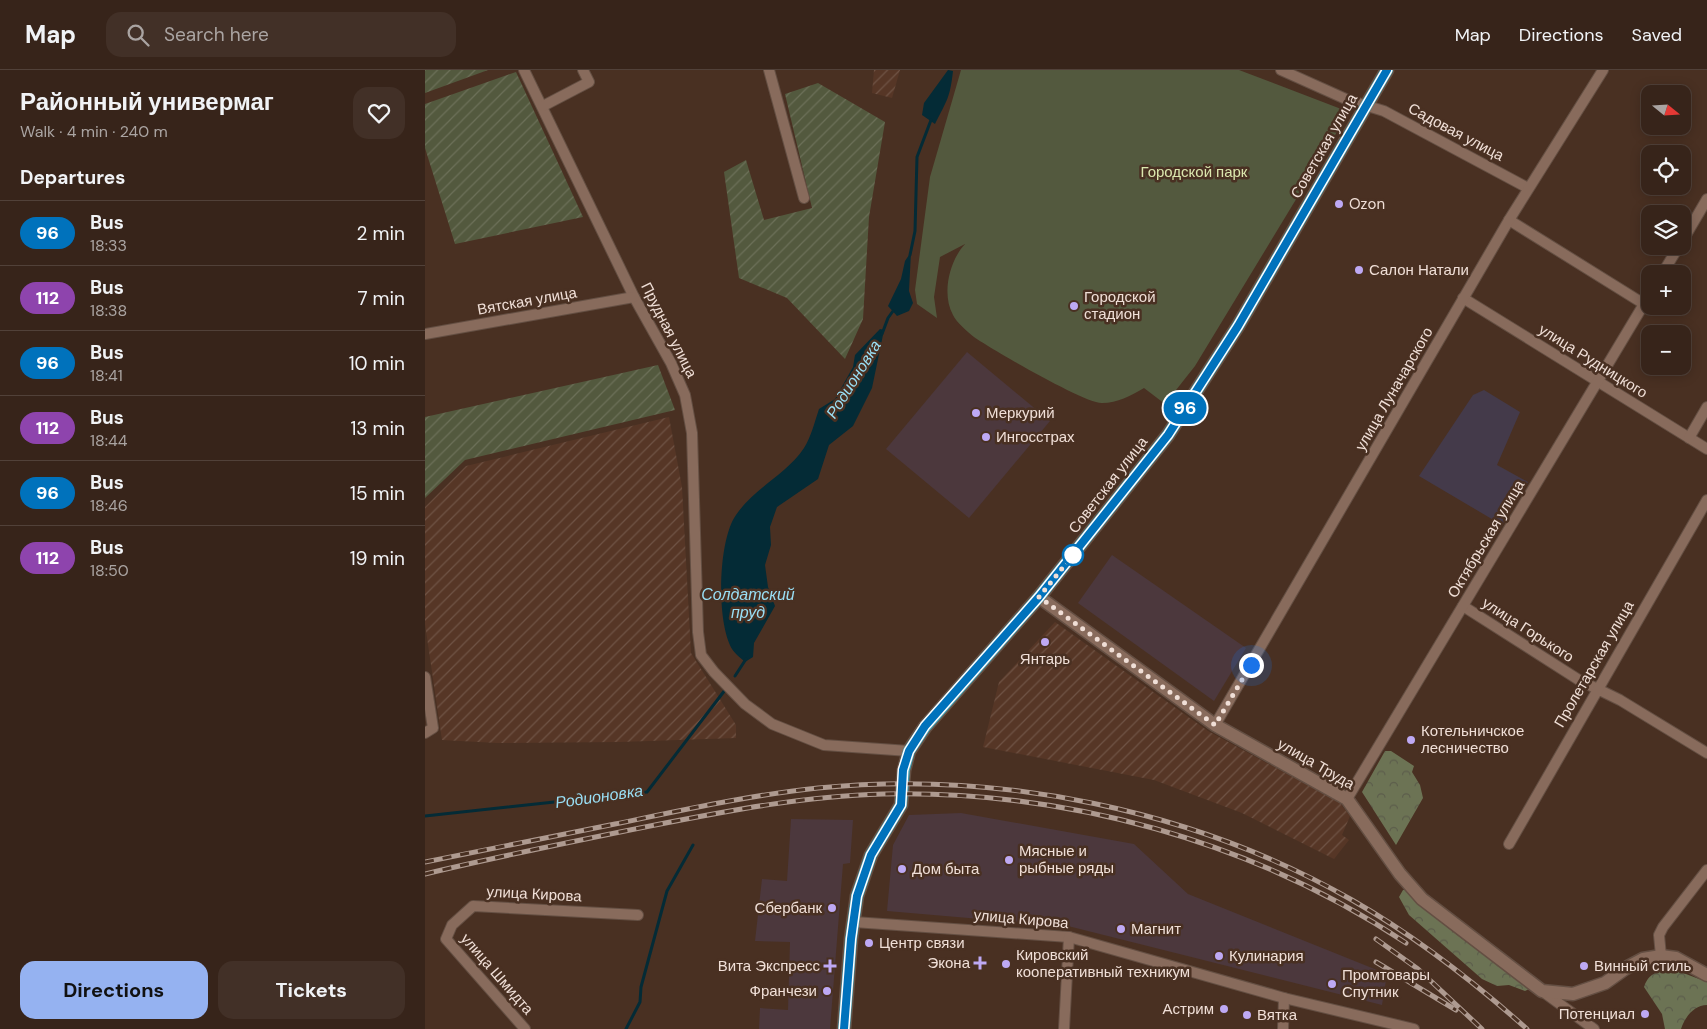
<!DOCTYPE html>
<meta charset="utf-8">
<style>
:root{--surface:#37241a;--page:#423027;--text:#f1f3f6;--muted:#aaa4a2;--line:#514139;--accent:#95b2f1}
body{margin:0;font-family:"DM Sans",sans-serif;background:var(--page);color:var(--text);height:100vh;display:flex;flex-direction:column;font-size:19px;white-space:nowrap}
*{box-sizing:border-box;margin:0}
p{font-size:16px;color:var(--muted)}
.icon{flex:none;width:28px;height:28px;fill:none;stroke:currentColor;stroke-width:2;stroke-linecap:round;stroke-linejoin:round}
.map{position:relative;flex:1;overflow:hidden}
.sheet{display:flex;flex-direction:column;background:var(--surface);width:425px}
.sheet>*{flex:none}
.badge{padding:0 10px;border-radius:16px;font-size:18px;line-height:32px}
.needle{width:32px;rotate:108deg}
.fabs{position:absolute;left:1216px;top:15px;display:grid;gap:10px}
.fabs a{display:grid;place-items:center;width:50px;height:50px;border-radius:10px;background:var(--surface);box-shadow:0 2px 12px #0003,0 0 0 1px var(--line);font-size:25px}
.you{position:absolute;width:25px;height:25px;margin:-12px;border:4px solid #fff;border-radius:50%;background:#1a73e8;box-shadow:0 0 0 8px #1a73e833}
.map>.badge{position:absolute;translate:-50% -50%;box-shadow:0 0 0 2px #fff}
h2{padding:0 20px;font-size:19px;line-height:45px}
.round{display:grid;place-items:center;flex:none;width:52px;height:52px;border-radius:15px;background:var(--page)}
.headline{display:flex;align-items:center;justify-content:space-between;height:85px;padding:0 20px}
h1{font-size:24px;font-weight:700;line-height:38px}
.button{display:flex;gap:10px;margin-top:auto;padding:10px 20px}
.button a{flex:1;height:58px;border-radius:15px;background:var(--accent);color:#111;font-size:20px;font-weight:700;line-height:58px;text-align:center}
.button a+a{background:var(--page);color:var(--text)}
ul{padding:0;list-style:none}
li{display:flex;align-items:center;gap:15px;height:65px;padding:0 20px;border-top:1px solid var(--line)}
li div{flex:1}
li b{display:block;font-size:19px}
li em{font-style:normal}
li .badge{min-width:55px;font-weight:700;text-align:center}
header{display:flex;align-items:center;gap:30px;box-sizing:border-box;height:70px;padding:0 25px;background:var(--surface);border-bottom:1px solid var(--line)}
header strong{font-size:24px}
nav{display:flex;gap:28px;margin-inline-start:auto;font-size:18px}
.search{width:350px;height:45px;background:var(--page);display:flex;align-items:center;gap:12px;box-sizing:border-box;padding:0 18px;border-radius:15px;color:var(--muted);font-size:19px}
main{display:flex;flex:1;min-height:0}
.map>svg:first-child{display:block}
</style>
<header>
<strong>Map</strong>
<div class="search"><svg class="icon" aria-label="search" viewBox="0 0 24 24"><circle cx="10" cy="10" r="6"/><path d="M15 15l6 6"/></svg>Search here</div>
<nav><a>Map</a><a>Directions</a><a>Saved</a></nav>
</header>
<main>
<section class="sheet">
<div class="headline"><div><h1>Районный универмаг</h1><p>Walk · 4 min · 240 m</p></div><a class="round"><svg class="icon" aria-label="heart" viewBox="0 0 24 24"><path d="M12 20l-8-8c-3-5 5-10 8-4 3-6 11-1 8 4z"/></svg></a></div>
<h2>Departures</h2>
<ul>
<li><span class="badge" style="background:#0072bc;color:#fff">96</span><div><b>Bus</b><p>18:33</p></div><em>2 min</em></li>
<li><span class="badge" style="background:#8e44ad;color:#fff">112</span><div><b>Bus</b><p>18:38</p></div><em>7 min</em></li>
<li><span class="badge" style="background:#0072bc;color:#fff">96</span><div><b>Bus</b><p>18:41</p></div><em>10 min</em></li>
<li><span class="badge" style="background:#8e44ad;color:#fff">112</span><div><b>Bus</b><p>18:44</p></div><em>13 min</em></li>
<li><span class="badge" style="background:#0072bc;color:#fff">96</span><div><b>Bus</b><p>18:46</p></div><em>15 min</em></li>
<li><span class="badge" style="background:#8e44ad;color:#fff">112</span><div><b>Bus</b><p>18:50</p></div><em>19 min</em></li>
</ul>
<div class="button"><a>Directions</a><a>Tickets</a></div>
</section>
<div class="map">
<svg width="1282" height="959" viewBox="0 0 1282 959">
<defs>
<pattern id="industrial-furrows" width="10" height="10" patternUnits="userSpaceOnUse" patternTransform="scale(1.25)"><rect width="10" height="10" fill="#563626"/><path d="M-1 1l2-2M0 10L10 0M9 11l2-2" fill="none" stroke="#6f5345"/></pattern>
<pattern id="forest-crowns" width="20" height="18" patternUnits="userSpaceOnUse" patternTransform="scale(1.25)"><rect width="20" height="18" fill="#6c7354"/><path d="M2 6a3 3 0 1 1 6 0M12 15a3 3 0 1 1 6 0" fill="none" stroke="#5c5d4b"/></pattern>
<pattern id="garden-furrows" width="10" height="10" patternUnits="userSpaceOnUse" patternTransform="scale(1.25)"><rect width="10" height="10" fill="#53593e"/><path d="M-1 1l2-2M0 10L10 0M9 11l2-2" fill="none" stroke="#6c7059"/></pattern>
</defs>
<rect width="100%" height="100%" fill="#493022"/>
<!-- commercial -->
<g fill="#4c383d">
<path d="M 542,282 L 625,351 L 544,448 L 461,379 Z"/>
<path d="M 687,485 L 821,578 L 789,631 L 653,533 Z"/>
<path d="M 536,743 L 709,774 L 763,824 L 962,904 L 957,935 L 647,857 L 462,841 L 468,775 L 484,745 Z"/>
<path d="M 366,749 L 428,750 L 425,793 L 418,794 L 405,959 L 334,959 L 335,938 L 363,940 L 365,872 L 330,871 L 337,809 L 362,811 Z"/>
</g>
<!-- industrial -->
<g fill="url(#industrial-furrows)">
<path d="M 449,0 L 475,0 L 467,28 L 447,23 Z"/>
<path d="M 244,347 L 257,417 L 266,583 L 311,655 L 311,668 L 195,672 L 72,673 L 17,670 L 0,554 L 0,437 L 41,396 Z"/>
<path d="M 630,552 L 783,661 L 915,733 L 925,746 L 917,765 L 924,770 L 909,789 L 817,743 L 729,710 L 558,677 L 574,612 Z"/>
</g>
<!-- education -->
<path fill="#443a4a" d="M 1059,320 L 1095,342 L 1072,395 L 1103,412 L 1077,455 L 994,406 L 1048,325 Z"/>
<!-- forest -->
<g fill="url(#forest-crowns)">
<path d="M 960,681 L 966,681 L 989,696 L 987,702 L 995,715 L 998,728 L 971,775 L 937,722 Z"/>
<path d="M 978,820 L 981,820 C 1017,857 1061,887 1104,915 L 1104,919 L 1100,921 L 1084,915 L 1072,916 L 1057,909 L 984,845 L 974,827 Z"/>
<path d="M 1236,901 L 1253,901 L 1282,912 L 1282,935 C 1269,935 1260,947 1256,959 L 1240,959 L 1237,944 L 1219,917 C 1222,908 1226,904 1236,901 Z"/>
</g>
<!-- park -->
<path fill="#53593e" d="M 536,0 L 814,0 L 924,42 L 770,296 L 740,334 L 719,318 C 705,326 693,333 677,333 C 661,334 566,279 549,267 C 543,262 531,252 528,245 C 516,223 525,190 540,174 L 515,187 L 509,227 L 512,248 L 492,234 L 490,220 L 505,107 Z"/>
<!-- garden -->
<g fill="url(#garden-furrows)">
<path d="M 0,0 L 63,0 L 0,23 Z"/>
<path d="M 91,2 L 158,147 L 30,174 L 0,78 L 0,34 Z"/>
<path d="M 393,13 L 460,52 L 444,147 L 438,249 L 420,289 L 362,228 L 314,208 L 299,102 L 321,90 L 339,150 L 387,138 L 360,24 Z"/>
<path d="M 233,295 L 250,340 L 40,390 L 0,428 L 0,347 Z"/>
</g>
<!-- water -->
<g fill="#042b36">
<path d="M 523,0 L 528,1 C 525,28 522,30 510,54 L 497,45 L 499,33 Z"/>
<path d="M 486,182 L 484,221 L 488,233 L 484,241 L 472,246 L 463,236 L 476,209 L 480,191 Z"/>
<path d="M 455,259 L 459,260 L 447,318 L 428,356 L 404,375 L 393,409 L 352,437 L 345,457 L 346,475 L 340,495 L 343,517 L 350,536 L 329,573 L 328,587 L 320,592 C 316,588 310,584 307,579 C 291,552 293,470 311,445 C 329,418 361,405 379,378 C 386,367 390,351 394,339 L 410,329 L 428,297 L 430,285 Z"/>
</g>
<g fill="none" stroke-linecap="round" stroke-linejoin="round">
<!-- stream -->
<g stroke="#042b36" stroke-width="3">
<path d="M 485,185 L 490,161 L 492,87 L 506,50"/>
<path d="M 457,264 L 463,248 L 468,241"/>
<path d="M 310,606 L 321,589"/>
<path d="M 0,746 L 222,722 L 300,620"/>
<path d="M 201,959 L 215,932 L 216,917 L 242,821 L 268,775"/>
</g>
<!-- street casing -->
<g stroke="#644f43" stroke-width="12">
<g id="street">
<path d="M 99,0 L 209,227 L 246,293 L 260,325 L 267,363 L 273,562 L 276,585 L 289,602 L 320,634 L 347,654 L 399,675 L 484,681"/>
<path d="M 344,0 L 379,128"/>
<path d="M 856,0 L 923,30 L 959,41 L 1103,118"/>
<path d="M 118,36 L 164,12 L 158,0"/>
<path d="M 1084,150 L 1219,234"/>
<path d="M 1258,170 L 1282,129"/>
<path d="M 1237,204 L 1254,176"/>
<path d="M 1038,228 L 1282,379"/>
<path d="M 0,264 L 209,227"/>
<path d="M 1264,368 L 1282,337"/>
<path d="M 1038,536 L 1154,610 L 1195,630 L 1282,683"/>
<path d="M 0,607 L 8,658 L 0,663"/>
<path d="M 790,655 L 1084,150 L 1178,0"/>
<path d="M 922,729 L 1225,224"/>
<path d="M 1084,774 L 1282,430"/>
<path d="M 429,852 L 644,867 L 859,928 L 989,959"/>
<path d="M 1236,886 L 1234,865 L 1238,857 L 1282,800"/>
<path d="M 1117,921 L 1169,959"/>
<path d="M 100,959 L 21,869 L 27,855 L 48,836 L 213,845"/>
<path d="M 639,959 L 644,867"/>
<path d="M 858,959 L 859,928"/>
</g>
</g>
<!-- secondary casing -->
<g stroke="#644f43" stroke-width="15">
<path id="secondary" d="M 614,527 L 790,655 L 922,729 L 975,804 L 997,829 L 1117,921 L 1148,924 L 1180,913 L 1201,898 L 1218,889 L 1236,886 L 1251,888 L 1282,905"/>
</g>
<!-- primary casing -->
<g stroke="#644f43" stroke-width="15">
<path id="primary" d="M 419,959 L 426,869 L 432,826 L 446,785 L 476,735 L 479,700 L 484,681 L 500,657 L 614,527 L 743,365 L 813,256 L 962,0"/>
</g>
<!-- street -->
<use href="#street" stroke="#886b5c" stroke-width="10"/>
<!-- secondary -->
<use href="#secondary" stroke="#886b5c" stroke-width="12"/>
<!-- primary -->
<use href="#primary" stroke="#419db1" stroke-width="12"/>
<!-- rail casing -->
<g stroke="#ae9a90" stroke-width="5">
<g id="rail">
<path d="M 0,792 C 63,779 127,767 190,754 C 258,740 325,725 393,718 C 574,700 770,740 927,830 C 990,866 1048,911 1102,959"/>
<path d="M 0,804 C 75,786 150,771 225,756 C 302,741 379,726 458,724 C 641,720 828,771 981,873"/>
<path d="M 951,869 L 993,899 L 1057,959"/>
<path d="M 951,892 L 1031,940"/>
</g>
</g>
<!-- rail -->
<use href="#rail" stroke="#493022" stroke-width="3" stroke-dasharray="9" stroke-linecap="butt"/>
</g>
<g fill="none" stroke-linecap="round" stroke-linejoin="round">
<!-- line casing -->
<g stroke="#fff" stroke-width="11">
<path id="line" d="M 419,959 L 426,869 L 432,826 L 446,785 L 476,735 L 478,700 L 484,681 L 500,656 L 614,527 L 743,365 L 813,256 L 962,0"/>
</g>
<!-- line -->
<use href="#line" stroke="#0072bc" stroke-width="8"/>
<!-- walk -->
<path stroke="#f0dfd7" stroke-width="5" stroke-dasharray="0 9" d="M 648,485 L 614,527 L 790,655 L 826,595"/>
</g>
<!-- markers -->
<g fill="#bea9f4" stroke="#493022" stroke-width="2">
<circle cx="914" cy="134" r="5"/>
<circle cx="934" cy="200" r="5"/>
<circle cx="649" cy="236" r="5"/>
<circle cx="551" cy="343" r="5"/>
<circle cx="561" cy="367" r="5"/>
<circle cx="620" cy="572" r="5"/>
<circle cx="986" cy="670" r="5"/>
<circle cx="584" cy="790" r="5"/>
<circle cx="477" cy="799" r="5"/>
<circle cx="407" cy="838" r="5"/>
<circle cx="696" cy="859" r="5"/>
<circle cx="444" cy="873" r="5"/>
<circle cx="794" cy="886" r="5"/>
<path d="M552.5 885.5h5v5h5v5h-5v5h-5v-5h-5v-5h5z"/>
<circle cx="581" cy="894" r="5"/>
<path d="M402.5 888.5h5v5h5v5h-5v5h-5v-5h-5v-5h5z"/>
<circle cx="1159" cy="896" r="5"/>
<circle cx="907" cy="914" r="5"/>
<circle cx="402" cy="921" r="5"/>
<circle cx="799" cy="939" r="5"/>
<circle cx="1220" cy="944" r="5"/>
<circle cx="822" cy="945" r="5"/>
</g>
<circle fill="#fff" stroke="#0072bc" stroke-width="2.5" cx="648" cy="485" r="10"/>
<g text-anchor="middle" stroke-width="5" stroke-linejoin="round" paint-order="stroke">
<!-- street labels -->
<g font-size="15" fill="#f0dfd7" stroke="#493022">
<text transform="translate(1031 62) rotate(28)" y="5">Садовая улица</text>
<text transform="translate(899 76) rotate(-60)" y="5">Советская улица</text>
<text transform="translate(102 231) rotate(-10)" y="5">Вятская улица</text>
<text transform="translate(244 260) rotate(63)" y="5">Прудная улица</text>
<text transform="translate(1168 291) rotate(32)" y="5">улица Рудницкого</text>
<text transform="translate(969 319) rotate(-60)" y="5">улица Луначарского</text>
<text transform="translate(683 415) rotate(-52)" y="5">Советская улица</text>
<text transform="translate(1061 469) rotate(-59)" y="5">Октябрьская улица</text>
<text transform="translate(1103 560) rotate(33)" y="5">улица Горького</text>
<text transform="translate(1169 594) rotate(-60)" y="5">Пролетарская улица</text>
<text transform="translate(891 694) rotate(30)" y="5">улица Труда</text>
<text transform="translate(109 824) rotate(3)" y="5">улица Кирова</text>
<text transform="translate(596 849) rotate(5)" y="5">улица Кирова</text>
<text transform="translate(72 904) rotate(49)" y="5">улица Шмидта</text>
</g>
<!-- park labels -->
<g font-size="15" fill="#dbe7ae" stroke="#493022">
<text x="769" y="107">Городской парк</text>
</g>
<!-- poi labels -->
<g font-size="15" fill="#f0dfd7" stroke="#493022" text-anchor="start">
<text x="924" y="139">Ozon</text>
<text x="944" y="205">Салон Натали</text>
<text x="659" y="232">Городской<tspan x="659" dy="17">стадион</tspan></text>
<text x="561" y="348">Меркурий</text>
<text x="571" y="372">Ингосстрах</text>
<text x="620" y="594" text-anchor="middle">Янтарь</text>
<text x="996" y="666">Котельничское<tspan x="996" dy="17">лесничество</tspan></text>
<text x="594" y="786">Мясные и<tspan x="594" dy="17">рыбные ряды</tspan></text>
<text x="487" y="804">Дом быта</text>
<text x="397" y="843" text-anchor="end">Сбербанк</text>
<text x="706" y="864">Магнит</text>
<text x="454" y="878">Центр связи</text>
<text x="591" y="890">Кировский<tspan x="591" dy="17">кооперативный техникум</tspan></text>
<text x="804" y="891">Кулинария</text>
<text x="545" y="898" text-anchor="end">Экона</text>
<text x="395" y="901" text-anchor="end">Вита Экспресс</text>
<text x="1169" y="901">Винный стиль</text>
<text x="917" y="910">Промтовары<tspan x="917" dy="17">Спутник</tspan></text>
<text x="392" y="926" text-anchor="end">Франчези</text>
<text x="789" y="944" text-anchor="end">Астрим</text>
<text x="1210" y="949" text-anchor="end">Потенциал</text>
<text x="832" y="950">Вятка</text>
</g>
<!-- water labels -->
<g font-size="16" font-style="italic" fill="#99def4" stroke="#493022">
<text transform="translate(428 309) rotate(-58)" y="6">Родионовка</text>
<text x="323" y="530">Солдатский<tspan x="323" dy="18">пруд</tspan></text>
<text transform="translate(174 726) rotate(-8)" y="6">Родионовка</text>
</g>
</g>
</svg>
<div class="fabs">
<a><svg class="needle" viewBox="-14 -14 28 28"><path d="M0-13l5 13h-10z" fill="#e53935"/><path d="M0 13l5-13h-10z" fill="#aaa4a2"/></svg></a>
<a><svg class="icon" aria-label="locate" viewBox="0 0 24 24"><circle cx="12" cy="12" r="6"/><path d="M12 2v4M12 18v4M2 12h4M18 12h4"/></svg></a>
<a><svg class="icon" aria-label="layers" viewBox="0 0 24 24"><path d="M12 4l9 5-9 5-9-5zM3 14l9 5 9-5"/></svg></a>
<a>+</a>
<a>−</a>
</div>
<div class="you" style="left:826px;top:595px"></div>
<b class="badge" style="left:760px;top:338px;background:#0072bc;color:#fff">96</b>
</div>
</main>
